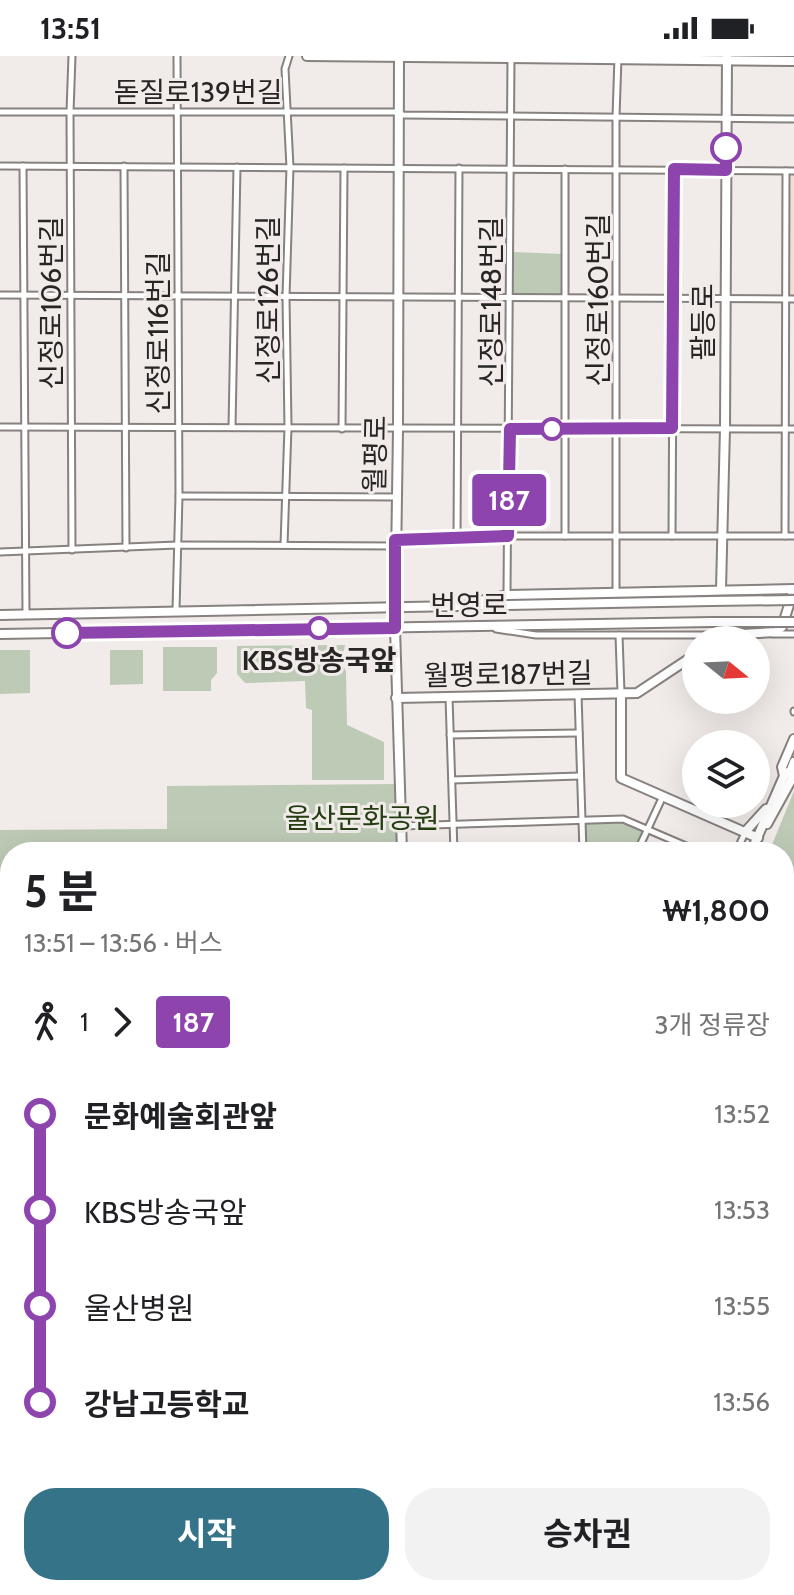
<!DOCTYPE html>
<html lang="ko">
<meta charset="utf-8">
<style>
:root{--surface:#fff;--page:#f2f2f2;--text:#202124;--muted:#757577;--accent:#357389}
body{margin:0;font-family:Cabin,"Noto Sans KR",sans-serif;background:var(--page);color:var(--text);height:100vh;display:flex;flex-direction:column;font-size:30px;white-space:nowrap}
*{box-sizing:border-box;margin:0}
p{font-size:26px;color:var(--muted)}
.icon{flex:none;width:44px;height:44px;fill:none;stroke:currentColor;stroke-width:2;stroke-linecap:round;stroke-linejoin:round}
.map{position:relative;flex:1;overflow:hidden}
.side{position:absolute;left:0px;top:786px;width:794px;height:754px;display:flex;flex-direction:column;background:var(--surface);border-radius:32px 32px 0 0;box-shadow:0 8px 32px #0002}
.side>*{flex:none}
.badge{padding:0 16px;border-radius:6px;font-size:28px;line-height:52px}
.needle{width:52px;rotate:108deg}
.controls{position:absolute;left:682px;top:570px;display:grid;gap:16px}
.controls a{display:grid;place-items:center;width:88px;height:88px;border-radius:50%;background:var(--surface);box-shadow:0 8px 32px #0002;font-size:40px}
.map>.badge{position:absolute;translate:-50% -50%;box-shadow:0 0 0 4px #fff}
.legs{display:flex;align-items:center;gap:12px;height:88px;padding:0 24px;font-size:26px}
.legs p{margin-inline-start:auto}
.overview{display:flex;align-items:center;justify-content:space-between;height:136px;padding:0 24px}
h1{font-size:44px;font-weight:700;line-height:60px}
.cta{display:flex;gap:16px;margin-top:auto;padding:16px 24px}
.cta a{flex:1;height:92px;border-radius:32px;background:var(--accent);color:#fff;font-size:32px;font-weight:700;line-height:92px;text-align:center}
.cta a+a{background:var(--page);color:var(--text)}
ul{padding:0 24px;list-style:none}
li{display:flex;align-items:center;gap:28px;height:96px;font-size:30px}
li i{display:grid;place-items:center;width:12px;height:100%;margin:0 10px;background:currentColor}
li i::after{content:'';width:20px;height:20px;margin:-10px;border:6px solid;border-radius:50%;background:var(--surface)}
li p{margin-inline-start:auto}
li:first-child i{background:linear-gradient(#0000 50%,currentColor 0)}
li:last-child i{background:linear-gradient(currentColor 50%,#0000 0)}
.status{display:flex;justify-content:space-between;align-items:center;height:56px;padding:0 40px;background:var(--surface);direction:ltr}
.status svg{height:22px;fill:currentColor}
.map>svg:first-child{display:block}
</style>
<div class="status"><b>13:51</b><svg viewBox="0 0 49 12"><path d="M0 12V9h3v3zM5 12V6h3v6zM10 12V3h3v9zM15 12V0h3v12zM26 1h20v11H26zM47 4h2v5h-2z"/></svg></div>
<div class="map">
<svg width="794" height="1539" viewBox="0 0 794 1539">
<rect width="100%" height="100%" fill="#f1ebe9"/>
<!-- education -->
<path fill="#f6dcd7" d="M 788,119 L 794,119 L 794,239 L 789,239 Z"/>
<!-- green -->
<g fill="#bdcab5">
<path d="M 513,196 L 562,198 L 562,239 L 513,238 Z"/>
<path d="M 345,589 L 341,607 L 346,615 L 347,669 L 384,686 L 384,724 L 312,724 L 312,654 L 306,652 L 305,625 L 245,627 L 237,618 L 237,590 Z"/>
<path d="M 163,591 L 217,591 L 217,617 L 211,624 L 211,635 L 163,635 Z"/>
<path d="M 0,594 L 30,594 L 30,637 L 0,638 Z"/>
<path d="M 110,594 L 143,594 L 143,628 L 110,629 Z"/>
<path d="M 396,728 L 397,796 L 10,796 L 10,897 L 0,897 L 0,774 L 167,773 L 167,730 Z"/>
<path d="M 794,735 L 794,872 L 784,895 L 784,796 L 769,796 Z"/>
<path d="M 582,762 L 623,763 L 647,773 L 637,796 L 583,796 Z"/>
<rect x="0" y="914" width="10" height="128"/>
<path d="M 794,1386 L 794,1539 L 728,1539 L 732,1530 L 784,1530 L 784,1410 Z"/>
<path d="M 436,1530 L 499,1530 L 495,1539 L 431,1539 Z"/>
</g>
<!-- water -->
<g fill="#7597a9">
<path d="M 794,872 L 794,1386 L 784,1410 L 784,895 Z"/>
<path d="M 499,1530 L 732,1530 L 728,1539 L 495,1539 Z"/>
</g>
<g fill="none" stroke-linecap="round" stroke-linejoin="round">
<!-- street casing -->
<g stroke="#87817f" stroke-width="9">
<g id="street">
<path d="M 0,56 L 397,56 L 403,59 L 794,63"/>
<path d="M 0,110 L 794,115"/>
<path d="M 23,110 L 26,558"/>
<path d="M 124,110 L 126,492"/>
<path d="M 565,113 L 565,480"/>
<path d="M 0,239 L 794,243"/>
<path d="M 0,371 L 794,373"/>
<path d="M 232,371 L 237,111"/>
<path d="M 342,373 L 344,112"/>
<path d="M 179,440 L 396,441"/>
<path d="M 672,480 L 674,113"/>
<path d="M 785,480 L 786,115"/>
<path d="M 457,483 L 459,112"/>
<path d="M 395,484 L 508,480 L 794,480"/>
<path d="M 284,489 L 288,371 L 286,241 L 290,111 L 285,13 L 289,0"/>
<path d="M 72,494 L 70,56 L 72,0"/>
<path d="M 0,496 L 177,489 L 395,490"/>
<path d="M 616,535 L 616,61 L 618,1"/>
<path d="M 507,539 L 511,1"/>
<path d="M 176,554 L 179,440 L 177,0"/>
<path d="M 496,573 L 536,579 L 721,579"/>
<path d="M 773,578 L 794,578"/>
<path d="M 619,579 L 621,637"/>
<path d="M 578,638 L 583,796"/>
<path d="M 449,641 L 454,796"/>
<path d="M 794,656 L 794,655"/>
<path d="M 450,679 L 579,677"/>
<path d="M 452,724 L 580,720"/>
<path d="M 401,770 L 623,763 L 700,796"/>
<path d="M 637,796 L 663,740"/>
<path d="M 736,796 L 745,777"/>
<path d="M 0,1050 L 10,1049"/>
<path d="M 0,1277 L 10,1276"/>
<path d="M 0,1379 L 10,1379"/>
<path d="M 295,1530 L 316,1539"/>
<path d="M 36,1539 L 40,1530"/>
<path d="M 400,1539 L 404,1530"/>
</g>
</g>
<!-- secondary casing -->
<g stroke="#87817f" stroke-width="12">
<g id="secondary">
<path d="M 307,0 L 794,5"/>
<path d="M 399,0 L 398,374 L 395,572 L 402,796"/>
<path d="M 721,533 L 725,372 L 727,0"/>
<path d="M 480,545 L 507,539 L 794,533 L 782,571 L 776,576 L 724,579 L 717,584"/>
<path d="M 0,559 L 711,545"/>
<path d="M 0,578 L 712,566"/>
<path d="M 621,637 L 621,722 L 758,782"/>
<path d="M 396,642 L 637,637 L 696,598"/>
<path d="M 784,720 L 782,711 L 794,683"/>
<path d="M 767,768 L 794,719"/>
<path d="M 745,776 L 766,753"/>
<path d="M 751,796 L 784,720 L 791,714 L 794,706"/>
<path d="M 0,906 L 10,905"/>
<path d="M 0,1185 L 10,1185"/>
<path d="M 0,1489 L 10,1493"/>
<path d="M 107,1530 L 131,1539"/>
<path d="M 252,1539 L 256,1530"/>
<path d="M 418,1539 L 422,1530"/>
</g>
</g>
<!-- street -->
<use href="#street" stroke="#fff" stroke-width="5"/>
<!-- secondary -->
<use href="#secondary" stroke="#fff" stroke-width="8"/>
<!-- secondary-bridge casing -->
<g stroke="#87817f" stroke-width="12" stroke-linecap="butt">
<g id="secondary-bridge">
<path d="M 711,545 L 794,544"/>
<path d="M 712,566 L 794,566"/>
</g>
</g>
<!-- secondary-bridge -->
<use href="#secondary-bridge" stroke="#fff" stroke-width="8"/>
</g>
<g fill="none" stroke-linecap="round" stroke-linejoin="round">
<!-- line-1 casing -->
<g stroke="#fff" stroke-width="18">
<path id="line-1" d="M 67,577 L 395,572 L 395,484 L 508,480 L 510,373 L 672,372 L 674,113 L 726,114 L 726,92"/>
</g>
<!-- line-1 -->
<use href="#line-1" stroke="#8e44ad" stroke-width="12"/>
</g>
<!-- markers -->
<g fill="#fff" stroke="#8e44ad" stroke-width="4">
<circle cx="726" cy="92" r="14"/>
<circle cx="552" cy="373" r="10"/>
<circle cx="319" cy="572" r="10"/>
<circle cx="67" cy="577" r="14"/>
</g>
<g text-anchor="middle" stroke-width="6" stroke-linejoin="round" paint-order="stroke">
<!-- street labels -->
<g font-size="28" fill="#282625" stroke="#f1ebe9">
<text x="198" y="46">돋질로139번길</text>
<text transform="translate(268 244) rotate(-90)" y="10">신정로126번길</text>
<text transform="translate(598 244) rotate(-90)" y="10">신정로160번길</text>
<text transform="translate(491 246) rotate(-90)" y="10">신정로148번길</text>
<text transform="translate(51 247) rotate(-90)" y="10">신정로106번길</text>
<text transform="translate(703 266) rotate(-90)" y="10">팔등로</text>
<text transform="translate(158 277) rotate(-90)" y="10">신정로116번길</text>
<text transform="translate(375 398) rotate(-89)" y="10">월평로</text>
<text x="469" y="559">번영로</text>
<text transform="translate(508 618) rotate(-1)" y="10">월평로187번길</text>
</g>
<!-- stop labels -->
<g font-size="28" font-weight="bold" fill="#282625" stroke="#f1ebe9">
<text x="319" y="614">KBS방송국앞</text>
</g>
<!-- park labels -->
<g font-size="28" fill="#243e11" stroke="#f1ebe9">
<text x="362" y="772">울산문화공원</text>
</g>
</g>
</svg>
<div class="controls">
<a><svg class="needle" viewBox="-14 -14 28 28"><path d="M0-13l5 13h-10z" fill="#e53935"/><path d="M0 13l5-13h-10z" fill="#757577"/></svg></a>
<a><svg class="icon" aria-label="layers" viewBox="0 0 24 24"><path d="M12 4l9 5-9 5-9-5zM3 14l9 5 9-5"/></svg></a>
</div>
<b class="badge" style="left:509px;top:444px;background:#8e44ad;color:#fff">187</b>
<section class="side">
<div class="overview"><div><h1>5 분</h1><p>13:51 – 13:56 · 버스</p></div><b>₩1,800</b></div>
<div class="legs"><svg class="icon" aria-label="walk" viewBox="0 0 24 24"><circle cx="13" cy="4" r="2"/><path d="M13 8l-2 6 4 7M11 14l-3 7M7 12l3-4h3l4 4"/></svg>1<svg class="icon" aria-label="forward" viewBox="0 0 24 24"><path d="M9 5l7 7-7 7"/></svg><b class="badge" style="background:#8e44ad;color:#fff">187</b><p>3개 정류장</p></div>
<ul>
<li><i style="color:#8e44ad"></i><b>문화예술회관앞</b><p>13:52</p></li>
<li><i style="color:#8e44ad"></i><span>KBS방송국앞</span><p>13:53</p></li>
<li><i style="color:#8e44ad"></i><span>울산병원</span><p>13:55</p></li>
<li><i style="color:#8e44ad"></i><b>강남고등학교</b><p>13:56</p></li>
</ul>
<div class="cta"><a>시작</a><a>승차권</a></div>
</section>
</div>
